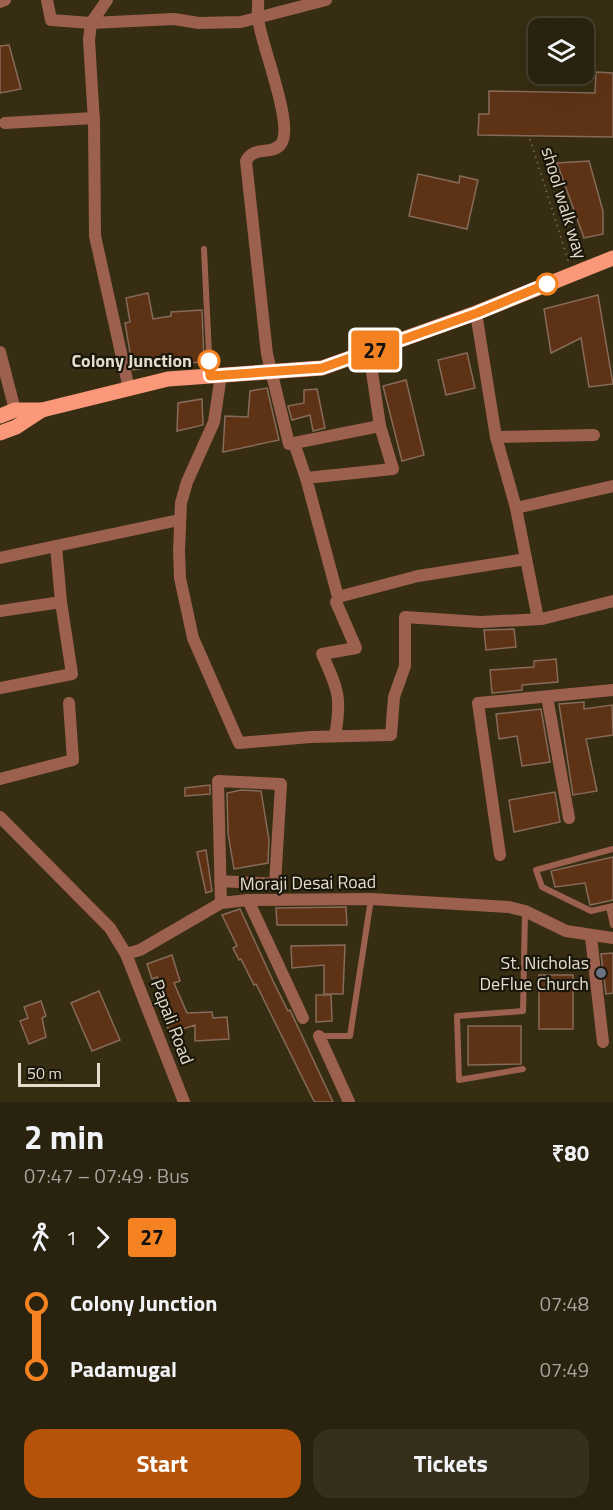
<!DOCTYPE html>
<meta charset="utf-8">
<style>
:root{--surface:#29220e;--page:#352f1c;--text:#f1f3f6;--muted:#a5a49e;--line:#453f2e;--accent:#b45309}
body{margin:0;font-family:"Titillium Web",sans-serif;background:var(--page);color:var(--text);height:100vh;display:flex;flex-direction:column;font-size:22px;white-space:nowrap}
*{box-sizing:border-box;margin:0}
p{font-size:20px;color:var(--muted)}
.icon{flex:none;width:33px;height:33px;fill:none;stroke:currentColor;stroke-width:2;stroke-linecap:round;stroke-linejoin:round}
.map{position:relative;height:1102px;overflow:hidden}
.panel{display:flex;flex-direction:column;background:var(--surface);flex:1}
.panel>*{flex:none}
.badge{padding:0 12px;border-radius:4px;font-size:21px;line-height:39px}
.buttons{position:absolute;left:528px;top:18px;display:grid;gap:12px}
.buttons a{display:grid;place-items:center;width:66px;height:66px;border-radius:12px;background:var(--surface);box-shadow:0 6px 24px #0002,0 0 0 2px var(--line);font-size:30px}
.scale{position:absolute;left:18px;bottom:15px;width:82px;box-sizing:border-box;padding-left:6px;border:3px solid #e3ddce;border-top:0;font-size:16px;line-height:21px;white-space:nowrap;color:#e3ddce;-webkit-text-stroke:4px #1a160a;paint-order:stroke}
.map>.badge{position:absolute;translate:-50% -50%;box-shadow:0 0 0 3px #fff}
.legs{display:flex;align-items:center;gap:9px;height:66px;padding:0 24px;font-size:20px}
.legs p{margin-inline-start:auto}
.overview{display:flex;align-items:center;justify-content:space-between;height:102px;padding:0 24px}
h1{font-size:33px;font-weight:700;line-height:45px}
.button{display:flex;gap:12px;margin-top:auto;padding:12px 24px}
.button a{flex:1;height:69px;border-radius:18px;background:var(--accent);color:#fff;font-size:24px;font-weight:700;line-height:69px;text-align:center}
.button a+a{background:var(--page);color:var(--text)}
ul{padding:0 24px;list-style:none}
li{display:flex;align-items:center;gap:21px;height:66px;font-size:22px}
li i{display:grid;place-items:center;width:9px;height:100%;margin:0 8px;background:currentColor}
li i::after{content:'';width:15px;height:15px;margin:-8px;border:4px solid;border-radius:50%;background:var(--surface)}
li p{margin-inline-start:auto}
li:first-child i{background:linear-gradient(#0000 50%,currentColor 0)}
li:last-child i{background:linear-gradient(currentColor 50%,#0000 0)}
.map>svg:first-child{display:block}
</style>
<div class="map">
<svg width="613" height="1102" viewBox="0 0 613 1102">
<rect width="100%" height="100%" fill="#372d12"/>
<!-- building -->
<g fill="#5e3215" stroke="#866a5a" stroke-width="1.5">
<path d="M 9,45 L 21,89 L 0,93 L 0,46 Z"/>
<path d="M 596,72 L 613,73 L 613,137 L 478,135 L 479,114 L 489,114 L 489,91 L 595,93 Z"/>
<path d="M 589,161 L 603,211 L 603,234 L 584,238 L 557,163 Z"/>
<path d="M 418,174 L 459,183 L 460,176 L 478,180 L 467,229 L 409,216 Z"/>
<path d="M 148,293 L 153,319 L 171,316 L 171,312 L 202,310 L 204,362 L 171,364 L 133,370 L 125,323 L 130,322 L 126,298 Z"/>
<path d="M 598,295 L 613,384 L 589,387 L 581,338 L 551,353 L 544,309 Z"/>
<path d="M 467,353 L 475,388 L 446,395 L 438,360 Z"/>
<path d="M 406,380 L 424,455 L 402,461 L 383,386 Z"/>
<path d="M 267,388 L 279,440 L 223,452 L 225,416 L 248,417 L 250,391 Z"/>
<path d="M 317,389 L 325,428 L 313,431 L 310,415 L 292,420 L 288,406 L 304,403 L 304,390 Z"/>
<path d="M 202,399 L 203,425 L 177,431 L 178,403 Z"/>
<path d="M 514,629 L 516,647 L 486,650 L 484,630 Z"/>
<path d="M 556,659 L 558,682 L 522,685 L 522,690 L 492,693 L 490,670 L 534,667 L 534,661 Z"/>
<path d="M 584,702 L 584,709 L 612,705 L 613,735 L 586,739 L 597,791 L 573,795 L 559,704 Z"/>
<path d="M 541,709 L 550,762 L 522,766 L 517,736 L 499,739 L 496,714 Z"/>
<path d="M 210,785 L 210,794 L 185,796 L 185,788 Z"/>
<path d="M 241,790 L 261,791 L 269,840 L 268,863 L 234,869 L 228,833 L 227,793 Z"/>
<path d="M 555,792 L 560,822 L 514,832 L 509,800 Z"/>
<path d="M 206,850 L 212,891 L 206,893 L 197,852 Z"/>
<path d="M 613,857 L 613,900 L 590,905 L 585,883 L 555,887 L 551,871 Z"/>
<path d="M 346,907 L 347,925 L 277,925 L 276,908 Z"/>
<path d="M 240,909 L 273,981 L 288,1011 L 290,1010 L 333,1102 L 315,1102 L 313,1099 L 256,984 L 254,985 L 241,959 L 239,960 L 233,948 L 237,946 L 222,915 Z"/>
<path d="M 345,945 L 343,994 L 324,994 L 324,965 L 292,968 L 291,946 Z"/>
<path d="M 613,953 L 613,993 L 606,994 L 601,954 Z"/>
<path d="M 172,955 L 180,981 L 174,983 L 187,1013 L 212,1012 L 213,1018 L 227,1017 L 229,1039 L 195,1041 L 195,1025 L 170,1033 L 165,1020 L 173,1018 L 157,977 L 152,979 L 147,964 Z"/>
<rect x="539" y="975" width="34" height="54"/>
<path d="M 99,991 L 120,1040 L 92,1051 L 71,1003 Z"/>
<path d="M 316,995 L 331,995 L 332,1021 L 316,1022 Z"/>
<path d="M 41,1001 L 46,1016 L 42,1018 L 46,1037 L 29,1044 L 20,1021 L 28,1018 L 24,1007 Z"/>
<path d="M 468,1026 L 521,1026 L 521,1064 L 468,1065 Z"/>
</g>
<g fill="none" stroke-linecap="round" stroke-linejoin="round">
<!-- path -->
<path stroke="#6d644d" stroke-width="2" stroke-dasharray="1.5 4.5" stroke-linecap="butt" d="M 530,139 L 569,263"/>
<!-- service -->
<g stroke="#9c604e" stroke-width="6">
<path d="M 204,249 L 210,375"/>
<path d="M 613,849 L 536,870 L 542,887 L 591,911 L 613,906"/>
<path d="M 609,907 L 613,925"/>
<path d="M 319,1036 L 350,1036 L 371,899"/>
<path d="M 523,1069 L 459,1080 L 457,1016 L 523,1011 L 525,911"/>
</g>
<!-- minor -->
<g stroke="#9c604e" stroke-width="12">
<path d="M 47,0 L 51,20 L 91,23 L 174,19 L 199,23 L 241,22 L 326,0"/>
<path d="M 107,0 L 91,23 L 89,40 L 94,122 L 95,236 L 129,389"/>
<path d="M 258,0 C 259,6 257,12 258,18 C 260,42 295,126 281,144 C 272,156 254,145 246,161 L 267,354 L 289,444 L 380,426"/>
<path d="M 0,2 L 5,0"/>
<path d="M 5,123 L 94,118"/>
<path d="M 476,313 L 496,437 L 516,508 L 538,619"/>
<path d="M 0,352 L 15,410"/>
<path d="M 369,352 L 380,426 L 393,469 L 306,478 L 338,597 L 418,576 L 526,559"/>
<path d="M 221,375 L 214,422 L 187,482 L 181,503 L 179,551 L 180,578 L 193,638 L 239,743 L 311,737 L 391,735 L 394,697 L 405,666 L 405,617 L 480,622 L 542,619 L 613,601"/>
<path d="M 496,437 L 594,435"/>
<path d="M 294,443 L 306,478"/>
<path d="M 516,508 L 613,486"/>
<path d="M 0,558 L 179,520"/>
<path d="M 0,611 L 61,602 L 56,546"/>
<path d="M 0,688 L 72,674 L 61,602"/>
<path d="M 547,697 L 569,818"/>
<path d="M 335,736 C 342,697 338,689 322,654 L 356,648 L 336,602"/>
<path d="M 0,779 L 73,760 L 69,703"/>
<path d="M 0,817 L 110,928 L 126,954 L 140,950 L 221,903 L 248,900 L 371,899 L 509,907 L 525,911 L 566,931 L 613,938"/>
<path d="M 500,855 L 478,703 L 613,690"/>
<path d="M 220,881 L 275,884 L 281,784 L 218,781 L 221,903"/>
<path d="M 248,900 L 303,1018"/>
<path d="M 591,937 L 603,1042"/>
<path d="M 126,954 L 184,1102"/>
<path d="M 319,1036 L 349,1102"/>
</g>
<!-- primary -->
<g stroke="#fb987a" stroke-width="15">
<path d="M 0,416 L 15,410 L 42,410 L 168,379 L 322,368 L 476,313 L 613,258"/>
<path d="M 0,433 L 16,427 L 42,410"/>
</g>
</g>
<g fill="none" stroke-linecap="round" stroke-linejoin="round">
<!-- line-1 casing -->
<g stroke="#fff" stroke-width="14">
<path id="line-1" d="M 209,361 L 210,376 L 322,368 L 477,313 L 547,284"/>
</g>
<!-- line-1 -->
<use href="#line-1" stroke="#f58220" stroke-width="9"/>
</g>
<!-- markers -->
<g fill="#fff" stroke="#f58220" stroke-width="3">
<circle cx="547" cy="284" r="10"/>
<circle cx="209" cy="361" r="10"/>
</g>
<circle fill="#6b7280" stroke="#1a160a" stroke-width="2" cx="601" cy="973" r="6"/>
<g text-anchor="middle" stroke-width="4.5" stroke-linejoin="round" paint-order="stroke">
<!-- street labels -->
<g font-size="18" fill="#e3ddce" stroke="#1a160a">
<text transform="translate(564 203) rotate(73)" y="6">shool walk way</text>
<text transform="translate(308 883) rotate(-1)" y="6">Moraji Desai Road</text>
<text transform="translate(172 1022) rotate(69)" y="6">Papali Road</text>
</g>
<!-- stop labels -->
<g font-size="18" font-weight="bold" fill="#e3ddce" stroke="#1a160a" text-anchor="end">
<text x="192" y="367">Colony Junction</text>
</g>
<!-- poi labels -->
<g font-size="18" fill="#e3ddce" stroke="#1a160a" text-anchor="end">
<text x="589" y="969">St. Nicholas<tspan x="589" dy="21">DeFlue Church</tspan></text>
</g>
</g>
</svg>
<div class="buttons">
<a><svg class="icon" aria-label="layers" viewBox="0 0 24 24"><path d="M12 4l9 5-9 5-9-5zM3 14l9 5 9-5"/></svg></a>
</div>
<div class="scale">50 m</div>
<b class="badge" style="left:375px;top:350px;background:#f58220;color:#111">27</b>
</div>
<section class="panel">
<div class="overview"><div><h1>2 min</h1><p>07:47 – 07:49 · Bus</p></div><b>₹80</b></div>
<div class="legs"><svg class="icon" aria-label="walk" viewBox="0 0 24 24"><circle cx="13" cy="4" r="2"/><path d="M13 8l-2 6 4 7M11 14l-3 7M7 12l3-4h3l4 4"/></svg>1<svg class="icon" aria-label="forward" viewBox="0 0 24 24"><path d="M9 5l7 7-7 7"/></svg><b class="badge" style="background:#f58220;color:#111">27</b></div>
<ul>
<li><i style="color:#f58220"></i><b>Colony Junction</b><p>07:48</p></li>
<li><i style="color:#f58220"></i><b>Padamugal</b><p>07:49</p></li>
</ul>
<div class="button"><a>Start</a><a>Tickets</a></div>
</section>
